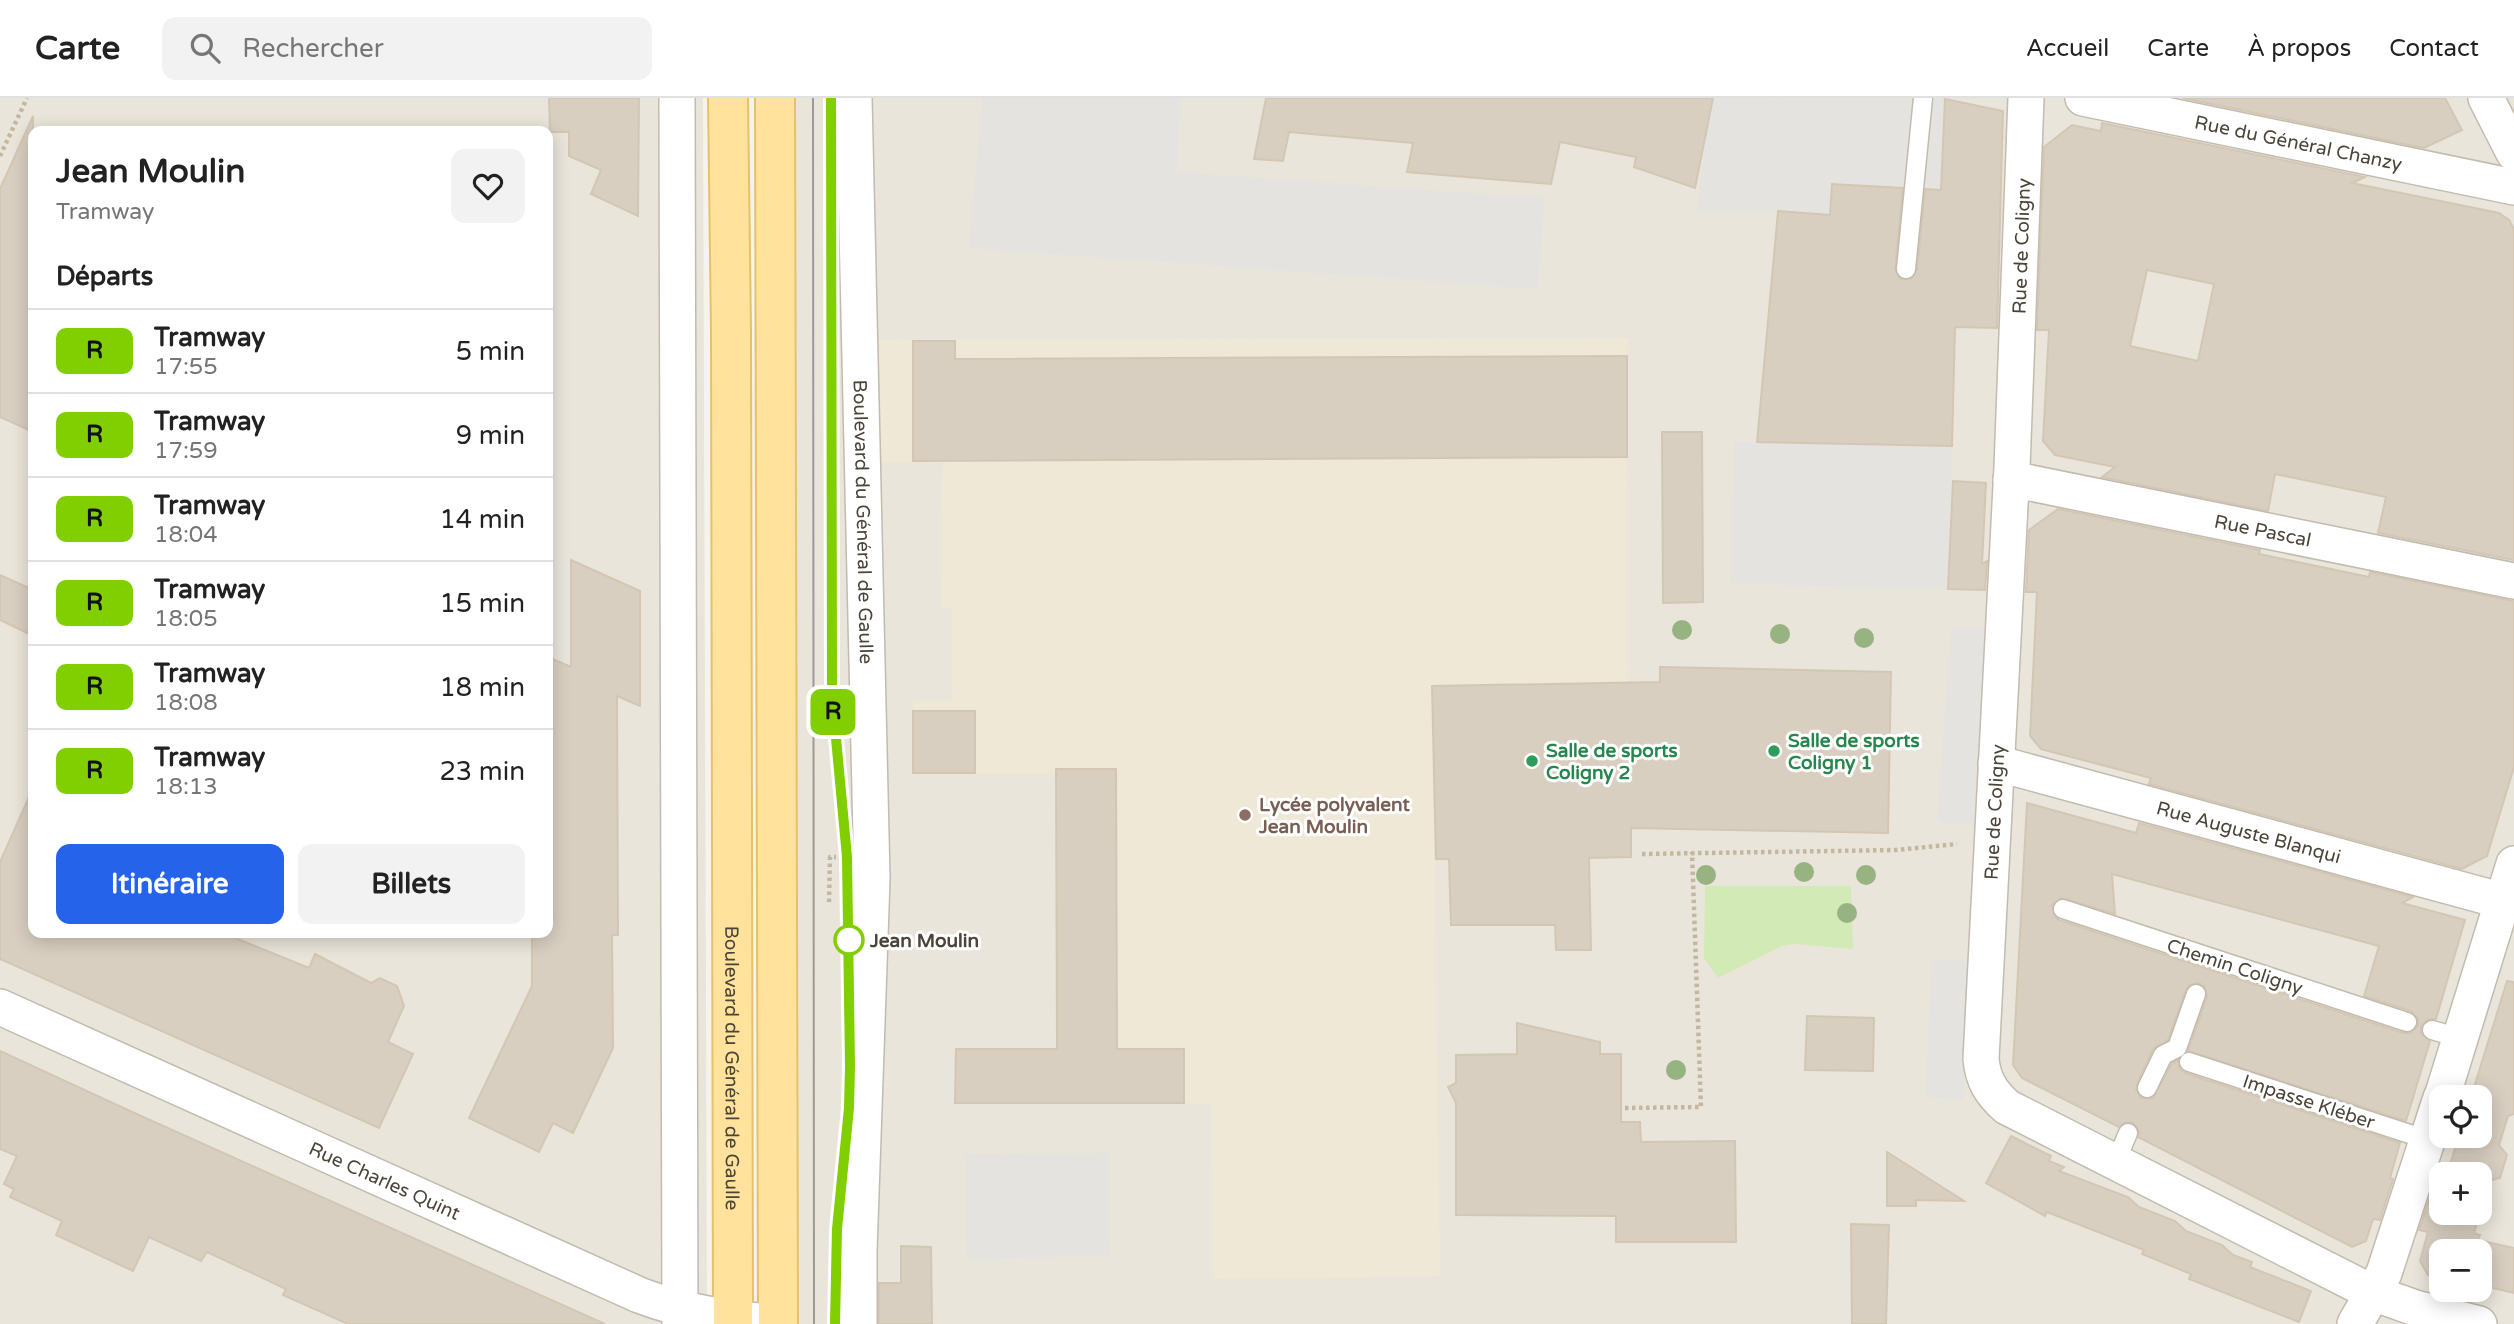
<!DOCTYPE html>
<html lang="fr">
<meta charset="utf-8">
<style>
:root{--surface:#fff;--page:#f2f2f2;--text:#222;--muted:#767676;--line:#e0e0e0;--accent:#2563eb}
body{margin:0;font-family:"Varela Round",sans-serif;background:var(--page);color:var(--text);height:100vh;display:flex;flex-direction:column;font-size:26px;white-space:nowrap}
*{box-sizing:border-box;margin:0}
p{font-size:23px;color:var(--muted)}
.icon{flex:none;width:38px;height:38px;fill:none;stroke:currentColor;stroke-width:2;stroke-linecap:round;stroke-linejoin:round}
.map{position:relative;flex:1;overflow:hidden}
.sheet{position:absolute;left:28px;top:28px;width:525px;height:812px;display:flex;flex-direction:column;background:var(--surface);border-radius:14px;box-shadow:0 4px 18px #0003}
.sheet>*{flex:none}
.badge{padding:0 14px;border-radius:10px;font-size:24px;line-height:46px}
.tools{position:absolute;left:2429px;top:987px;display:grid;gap:14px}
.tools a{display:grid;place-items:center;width:63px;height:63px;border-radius:14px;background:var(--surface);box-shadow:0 4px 18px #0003;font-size:35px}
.map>.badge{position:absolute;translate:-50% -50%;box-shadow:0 0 0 4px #fff}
h2{padding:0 28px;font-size:26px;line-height:63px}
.round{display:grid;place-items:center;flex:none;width:74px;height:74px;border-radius:14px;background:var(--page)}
.headline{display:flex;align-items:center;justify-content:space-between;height:119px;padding:0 28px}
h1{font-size:33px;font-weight:800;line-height:52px}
.button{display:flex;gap:14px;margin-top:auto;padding:14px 28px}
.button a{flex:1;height:80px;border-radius:14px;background:var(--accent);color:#fff;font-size:28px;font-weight:800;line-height:80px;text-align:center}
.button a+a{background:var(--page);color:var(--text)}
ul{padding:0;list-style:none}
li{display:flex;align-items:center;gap:21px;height:84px;padding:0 28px;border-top:2px solid var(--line)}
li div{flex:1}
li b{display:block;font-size:26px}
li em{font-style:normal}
li .badge{min-width:77px;font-weight:700;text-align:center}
header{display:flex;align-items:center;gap:42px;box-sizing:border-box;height:98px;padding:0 35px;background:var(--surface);border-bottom:2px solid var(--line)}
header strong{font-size:33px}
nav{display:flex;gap:38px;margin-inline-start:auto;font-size:24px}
.search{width:490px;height:63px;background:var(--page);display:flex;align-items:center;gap:18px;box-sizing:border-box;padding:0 24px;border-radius:14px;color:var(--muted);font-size:26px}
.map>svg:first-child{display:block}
</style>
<header>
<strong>Carte</strong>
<div class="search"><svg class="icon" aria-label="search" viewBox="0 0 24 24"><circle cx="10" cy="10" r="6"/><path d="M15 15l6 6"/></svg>Rechercher</div>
<nav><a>Accueil</a><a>Carte</a><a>À propos</a><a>Contact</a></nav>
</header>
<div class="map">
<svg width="2514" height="1226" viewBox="0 0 2514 1226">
<rect width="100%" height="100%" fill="#f6f3ec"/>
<!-- residential -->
<g fill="#eae5da" fill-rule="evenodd">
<path d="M 0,0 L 703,0 L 707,1226 L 0,1226 ZM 33,33 L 548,33 L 548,835 L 33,835 Z"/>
<path d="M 777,0 L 2514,0 L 2514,1226 L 787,1226 ZM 2441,999 L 2480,999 L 2480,1038 L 2441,1038 ZM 2441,1076 L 2480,1076 L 2480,1115 L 2441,1115 ZM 2441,1153 L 2480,1153 L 2480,1192 L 2441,1192 Z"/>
</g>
<!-- education -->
<path fill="#efe8d6" d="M 1629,240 L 1627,258 L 1628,585 L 1432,589 L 1440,1178 L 1212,1181 L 1211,1006 L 1184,1005 L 1184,952 L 1057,951 L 1056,675 L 913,675 L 913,603 L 952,602 L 952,510 L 941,509 L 940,428 L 943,363 L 868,365 L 866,242 Z"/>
<!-- green -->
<path fill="#d2eab5" d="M 1705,788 L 1851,788 L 1853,851 L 1795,846 L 1782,848 L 1718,880 L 1704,860 Z"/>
<!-- parking -->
<g fill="#e5e3e0">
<path d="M 982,0 L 1180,0 L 1177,74 L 1545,100 L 1537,191 L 969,150 Z"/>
<path d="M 1710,0 L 1945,1 L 1941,91 L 1832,86 L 1830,117 L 1778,113 L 1697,113 Z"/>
<path d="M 1734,344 L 1952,348 L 1953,383 L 1948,491 L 1731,486 Z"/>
<path d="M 1951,528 L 1989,531 L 1975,727 L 1937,724 Z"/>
<path d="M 1932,861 L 1971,864 L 1963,1002 L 1925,999 Z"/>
<path d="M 1108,1055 L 1109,1158 L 966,1161 L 965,1056 Z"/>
</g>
<!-- building -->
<g fill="#d8cfc1" stroke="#d3c7b4" stroke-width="2" fill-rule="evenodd">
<path d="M 549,0 L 639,0 L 638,118 L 591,96 L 601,72 L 569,58 L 569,34 L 550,34 Z"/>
<path d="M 1266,0 L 1713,0 L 1695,90 L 1634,69 L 1636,59 L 1560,44 L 1551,86 L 1407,74 L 1413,45 L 1289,34 L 1283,63 L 1254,61 Z"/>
<path d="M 2183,0 L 2445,0 L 2462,32 L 2424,50 Z"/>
<path d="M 1945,1 L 2003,13 L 1997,230 L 1955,229 L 1952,348 L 1757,344 L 1778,113 L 1830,117 L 1832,86 L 1903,90 L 1895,171 L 1900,181 L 1911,181 L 1917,172 L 1925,91 L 1941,92 Z"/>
<path d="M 33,18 L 33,334 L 0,319 L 0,91 Z"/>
<path d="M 2102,25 L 2365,79 L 2352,85 L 2499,115 L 2509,122 L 2514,131 L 2514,462 L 2378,435 L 2386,399 L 2275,376 L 2268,413 L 2102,379 L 2115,369 L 2055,357 L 2043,343 L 2049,232 L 2037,232 L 2044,49 L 2072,27 L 2101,33 ZM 2147,172 L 2214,186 L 2198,263 L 2130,248 Z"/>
<path d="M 913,243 L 955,243 L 955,261 L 1627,258 L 1627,359 L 913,363 Z"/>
<path d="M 1662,334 L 1702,334 L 1703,504 L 1663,505 Z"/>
<path d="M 1953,383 L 1986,385 L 1982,466 L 1987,463 L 1985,492 L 1948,491 Z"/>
<path d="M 2058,411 L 2260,452 L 2259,456 L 2369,479 L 2370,474 L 2514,503 L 2514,669 L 2487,758 L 2462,771 L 2149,686 L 2151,680 L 2041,651 L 2030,638 L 2037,494 L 2026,494 L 2029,432 Z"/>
<path d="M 571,462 L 640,493 L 640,608 L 617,598 L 618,837 L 612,837 L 613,950 L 573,1035 L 553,1025 L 539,1054 L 469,1020 L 532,888 L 532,835 L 548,835 L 548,559 L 571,569 Z"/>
<path d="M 0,477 L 33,492 L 33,538 L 0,522 Z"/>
<path d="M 1660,569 L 1891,574 L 1888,735 L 1631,730 L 1631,759 L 1589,760 L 1591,852 L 1556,852 L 1555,827 L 1451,827 L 1449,761 L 1436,761 L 1432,588 L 1660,584 Z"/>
<rect x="913" y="613" width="62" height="62"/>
<path d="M 1056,671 L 1116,671 L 1117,951 L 1184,951 L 1184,1005 L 955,1005 L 956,951 L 1057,951 Z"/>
<path d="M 33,690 L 33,835 L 223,835 L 309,870 L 315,856 L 371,885 L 380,880 L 397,888 L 404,908 L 388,944 L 413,956 L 379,1030 L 0,861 L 0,764 Z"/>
<path d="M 2027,705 L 2136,735 L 2139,725 L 2413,799 L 2402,805 L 2465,822 L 2436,921 L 2429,921 L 2421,928 L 2421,935 L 2430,943 L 2406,1023 L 2188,953 L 2207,899 L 2205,889 L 2199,885 L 2189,887 L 2186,892 L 2168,942 L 2153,951 L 2137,986 L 2136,991 L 2141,1000 L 2153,1000 L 2172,965 L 2178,962 L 2180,971 L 2185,975 L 2400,1045 L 2390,1080 L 2393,1081 L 2380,1122 L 2373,1121 L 2366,1143 L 2352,1149 L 2138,1039 L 2139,1033 L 2133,1025 L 2126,1024 L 2119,1029 L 2022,980 L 2013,967 ZM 2112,776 L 2379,848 L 2364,898 L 2411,913 L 2418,921 L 2418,928 L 2410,935 L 2403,935 L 2059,822 L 2054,818 L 2052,807 L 2061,800 L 2115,816 Z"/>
<path d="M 2507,883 L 2514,884 L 2514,1016 L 2508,1018 L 2499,1047 L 2507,1057 L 2500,1080 L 2488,1083 L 2480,1114 L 2480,1076 L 2447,1076 L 2459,1038 L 2480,1038 L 2480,999 L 2471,999 Z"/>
<path d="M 1807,918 L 1874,920 L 1873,973 L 1805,972 Z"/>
<path d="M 1517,925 L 1600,944 L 1600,956 L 1621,956 L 1621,1024 L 1640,1024 L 1641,1044 L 1735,1043 L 1736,1144 L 1616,1144 L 1616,1118 L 1456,1117 L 1456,1005 L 1448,989 L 1456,985 L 1456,957 L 1517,956 Z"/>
<path d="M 0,953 L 130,1013 L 605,1226 L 348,1226 L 283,1197 L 286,1191 L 207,1154 L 201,1163 L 149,1139 L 133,1173 L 56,1137 L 62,1123 L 10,1099 L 14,1091 L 4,1086 L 17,1058 L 0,1051 Z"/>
<path d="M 2011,1038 L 2051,1058 L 2049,1063 L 2064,1069 L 2059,1073 L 2128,1099 L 2139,1109 L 2175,1123 L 2186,1133 L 2222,1147 L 2233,1157 L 2252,1164 L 2250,1169 L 2311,1193 L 2299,1224 L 2189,1181 L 2191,1176 L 2142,1156 L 2144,1152 L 2047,1114 L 2045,1118 L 1986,1085 Z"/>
<path d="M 1887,1054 L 1964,1103 L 1916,1102 L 1916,1108 L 1887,1108 Z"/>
<path d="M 2432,1093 L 2441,1094 L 2441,1115 L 2480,1115 L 2474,1135 L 2480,1137 L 2478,1142 L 2514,1150 L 2514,1195 L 2480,1187 L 2480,1153 L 2441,1153 L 2441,1179 L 2428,1177 L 2420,1163 L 2428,1134 L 2419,1132 Z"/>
<path d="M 1851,1126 L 1889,1127 L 1886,1226 L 1852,1226 Z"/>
<path d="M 901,1148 L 931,1149 L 932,1226 L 879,1226 L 879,1185 L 901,1185 Z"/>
</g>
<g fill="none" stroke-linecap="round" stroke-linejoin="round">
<!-- lane casing -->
<g stroke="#c2bbae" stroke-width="21">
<g id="lane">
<path d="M 1906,171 L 1923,0"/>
<path d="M 2063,811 L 2407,924"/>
<path d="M 2432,932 L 2460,940"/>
<path d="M 2189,964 L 2428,1042"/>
<path d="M 2147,990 L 2163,957 L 2177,950 L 2196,896"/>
<path d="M 2115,1066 L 2128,1035"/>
</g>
</g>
<!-- street casing -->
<g stroke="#c2bbae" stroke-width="38">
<g id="street">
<path d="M 677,0 L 680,1226"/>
<path id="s1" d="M 854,0 L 872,781 L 859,1153 L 859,1226"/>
<path d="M 2026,0 L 2012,369 L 1981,961 C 1983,982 1991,995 2007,1009 L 2373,1195 L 2415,1210 L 2479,1226"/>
<path id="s2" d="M 2083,0 L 2514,89"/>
<path d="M 2486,0 L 2514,55"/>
<path id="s3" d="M 2011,381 L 2514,483"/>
<path id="s4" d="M 1996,665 L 2503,803"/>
<path id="s5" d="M 0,909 L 639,1197 C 686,1215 728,1220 778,1225"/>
<path d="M 2442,999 L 2514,766"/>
<path d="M 2355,1226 L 2384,1175 L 2441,1000"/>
</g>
</g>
<!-- primary casing -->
<g stroke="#e6c16a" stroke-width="42">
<g id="primary">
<path id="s6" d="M 728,0 L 731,234 L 733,1226"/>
<path d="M 775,0 L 778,1226"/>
</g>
</g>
<!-- path -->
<g stroke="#c4b79f" stroke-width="4.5" stroke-dasharray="3.5 3.5" stroke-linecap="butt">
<path d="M 0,58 L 27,0"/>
<path d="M 1642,756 L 1896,752 L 1957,746"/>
<path d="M 829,804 L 830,759 L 836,759"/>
<path d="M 1625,1010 L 1701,1009 L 1692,754"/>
</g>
<!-- lane -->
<use href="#lane" stroke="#fff" stroke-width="18"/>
<!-- street -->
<use href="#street" stroke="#fff" stroke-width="35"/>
<!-- primary -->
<use href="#primary" stroke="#ffe39c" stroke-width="38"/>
<!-- tram -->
<g stroke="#9a9a9a" stroke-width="2">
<path d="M 813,0 L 814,1226"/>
<path d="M 831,0 L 832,598 L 846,740 L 850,968 L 849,1010 L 837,1131 L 835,1226"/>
</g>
</g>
<!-- trees -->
<g fill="#97b381">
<circle cx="1682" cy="532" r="10"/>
<circle cx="1780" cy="536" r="10"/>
<circle cx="1864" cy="540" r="10"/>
<circle cx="1804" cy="774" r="10"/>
<circle cx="1706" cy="777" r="10"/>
<circle cx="1866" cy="777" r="10"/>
<circle cx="1847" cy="815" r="10"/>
<circle cx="1676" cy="972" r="10"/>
</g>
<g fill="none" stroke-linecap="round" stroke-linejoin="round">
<!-- line casing -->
<g stroke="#fff" stroke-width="16">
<path id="line" d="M 831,0 L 832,597 L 847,759 L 850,968 L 849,1010 L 837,1131 L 835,1226"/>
</g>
<!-- line -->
<use href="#line" stroke="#81cf00" stroke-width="10"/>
</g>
<!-- markers -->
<g fill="#2e9e5b" stroke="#fff" stroke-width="2.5">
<circle cx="1774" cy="653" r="7"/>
<circle cx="1532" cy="663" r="7"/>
</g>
<circle fill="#8d6e63" stroke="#fff" stroke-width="2.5" cx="1245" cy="717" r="7"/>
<circle fill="#fff" stroke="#81cf00" stroke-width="3.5" cx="849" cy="842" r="14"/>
<g text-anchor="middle" stroke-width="6" stroke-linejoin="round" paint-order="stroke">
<!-- street labels -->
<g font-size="19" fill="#4b4439" stroke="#fff">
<text dy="7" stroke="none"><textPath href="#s2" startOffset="220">Rue du Général Chanzy</textPath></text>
<text transform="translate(2021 148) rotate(-88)" y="7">Rue de Coligny</text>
<text dy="7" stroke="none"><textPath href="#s1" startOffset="424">Boulevard du Général de Gaulle</textPath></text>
<text dy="7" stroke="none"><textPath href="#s3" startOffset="257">Rue Pascal</textPath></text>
<text transform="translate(1994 714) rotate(-87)" y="7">Rue de Coligny</text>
<text dy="7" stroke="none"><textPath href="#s4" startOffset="262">Rue Auguste Blanqui</textPath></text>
<text transform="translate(2235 868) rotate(18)" y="7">Chemin Coligny</text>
<text dy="7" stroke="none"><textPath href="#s6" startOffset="970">Boulevard du Général de Gaulle</textPath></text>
<text transform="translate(2309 1003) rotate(18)" y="7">Impasse Kléber</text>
<text dy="7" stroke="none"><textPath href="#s5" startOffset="422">Rue Charles Quint</textPath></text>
</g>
<!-- leisure labels -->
<g font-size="19" font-weight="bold" fill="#27864d" stroke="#fff" text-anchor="start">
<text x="1788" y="649">Salle de sports<tspan x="1788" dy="22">Coligny 1</tspan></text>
<text x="1546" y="659">Salle de sports<tspan x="1546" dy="22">Coligny 2</tspan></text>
</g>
<!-- education labels -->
<g font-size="19" font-weight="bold" fill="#785e54" stroke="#fff" text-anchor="start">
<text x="1259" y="713">Lycée polyvalent<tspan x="1259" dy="22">Jean Moulin</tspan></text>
</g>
<!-- stop labels -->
<g font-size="19" font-weight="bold" fill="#4b4439" stroke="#fff" text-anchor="start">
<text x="870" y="849">Jean Moulin</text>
</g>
</g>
</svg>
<div class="tools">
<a><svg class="icon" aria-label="locate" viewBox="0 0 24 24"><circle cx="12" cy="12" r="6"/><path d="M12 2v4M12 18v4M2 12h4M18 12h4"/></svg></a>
<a>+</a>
<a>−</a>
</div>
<b class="badge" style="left:833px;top:614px;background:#81cf00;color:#111">R</b>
<section class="sheet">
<div class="headline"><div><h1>Jean Moulin</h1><p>Tramway</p></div><a class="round"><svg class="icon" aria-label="heart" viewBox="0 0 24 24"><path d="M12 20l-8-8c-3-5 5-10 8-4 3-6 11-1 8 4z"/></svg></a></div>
<h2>Départs</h2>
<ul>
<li><span class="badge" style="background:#81cf00;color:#111">R</span><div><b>Tramway</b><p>17:55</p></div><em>5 min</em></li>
<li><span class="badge" style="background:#81cf00;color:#111">R</span><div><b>Tramway</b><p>17:59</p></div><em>9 min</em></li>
<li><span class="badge" style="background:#81cf00;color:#111">R</span><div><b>Tramway</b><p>18:04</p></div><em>14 min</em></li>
<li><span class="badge" style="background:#81cf00;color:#111">R</span><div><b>Tramway</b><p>18:05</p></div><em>15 min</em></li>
<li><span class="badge" style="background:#81cf00;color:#111">R</span><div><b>Tramway</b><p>18:08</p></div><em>18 min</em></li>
<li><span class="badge" style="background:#81cf00;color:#111">R</span><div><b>Tramway</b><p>18:13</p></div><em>23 min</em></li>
</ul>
<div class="button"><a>Itinéraire</a><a>Billets</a></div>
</section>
</div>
